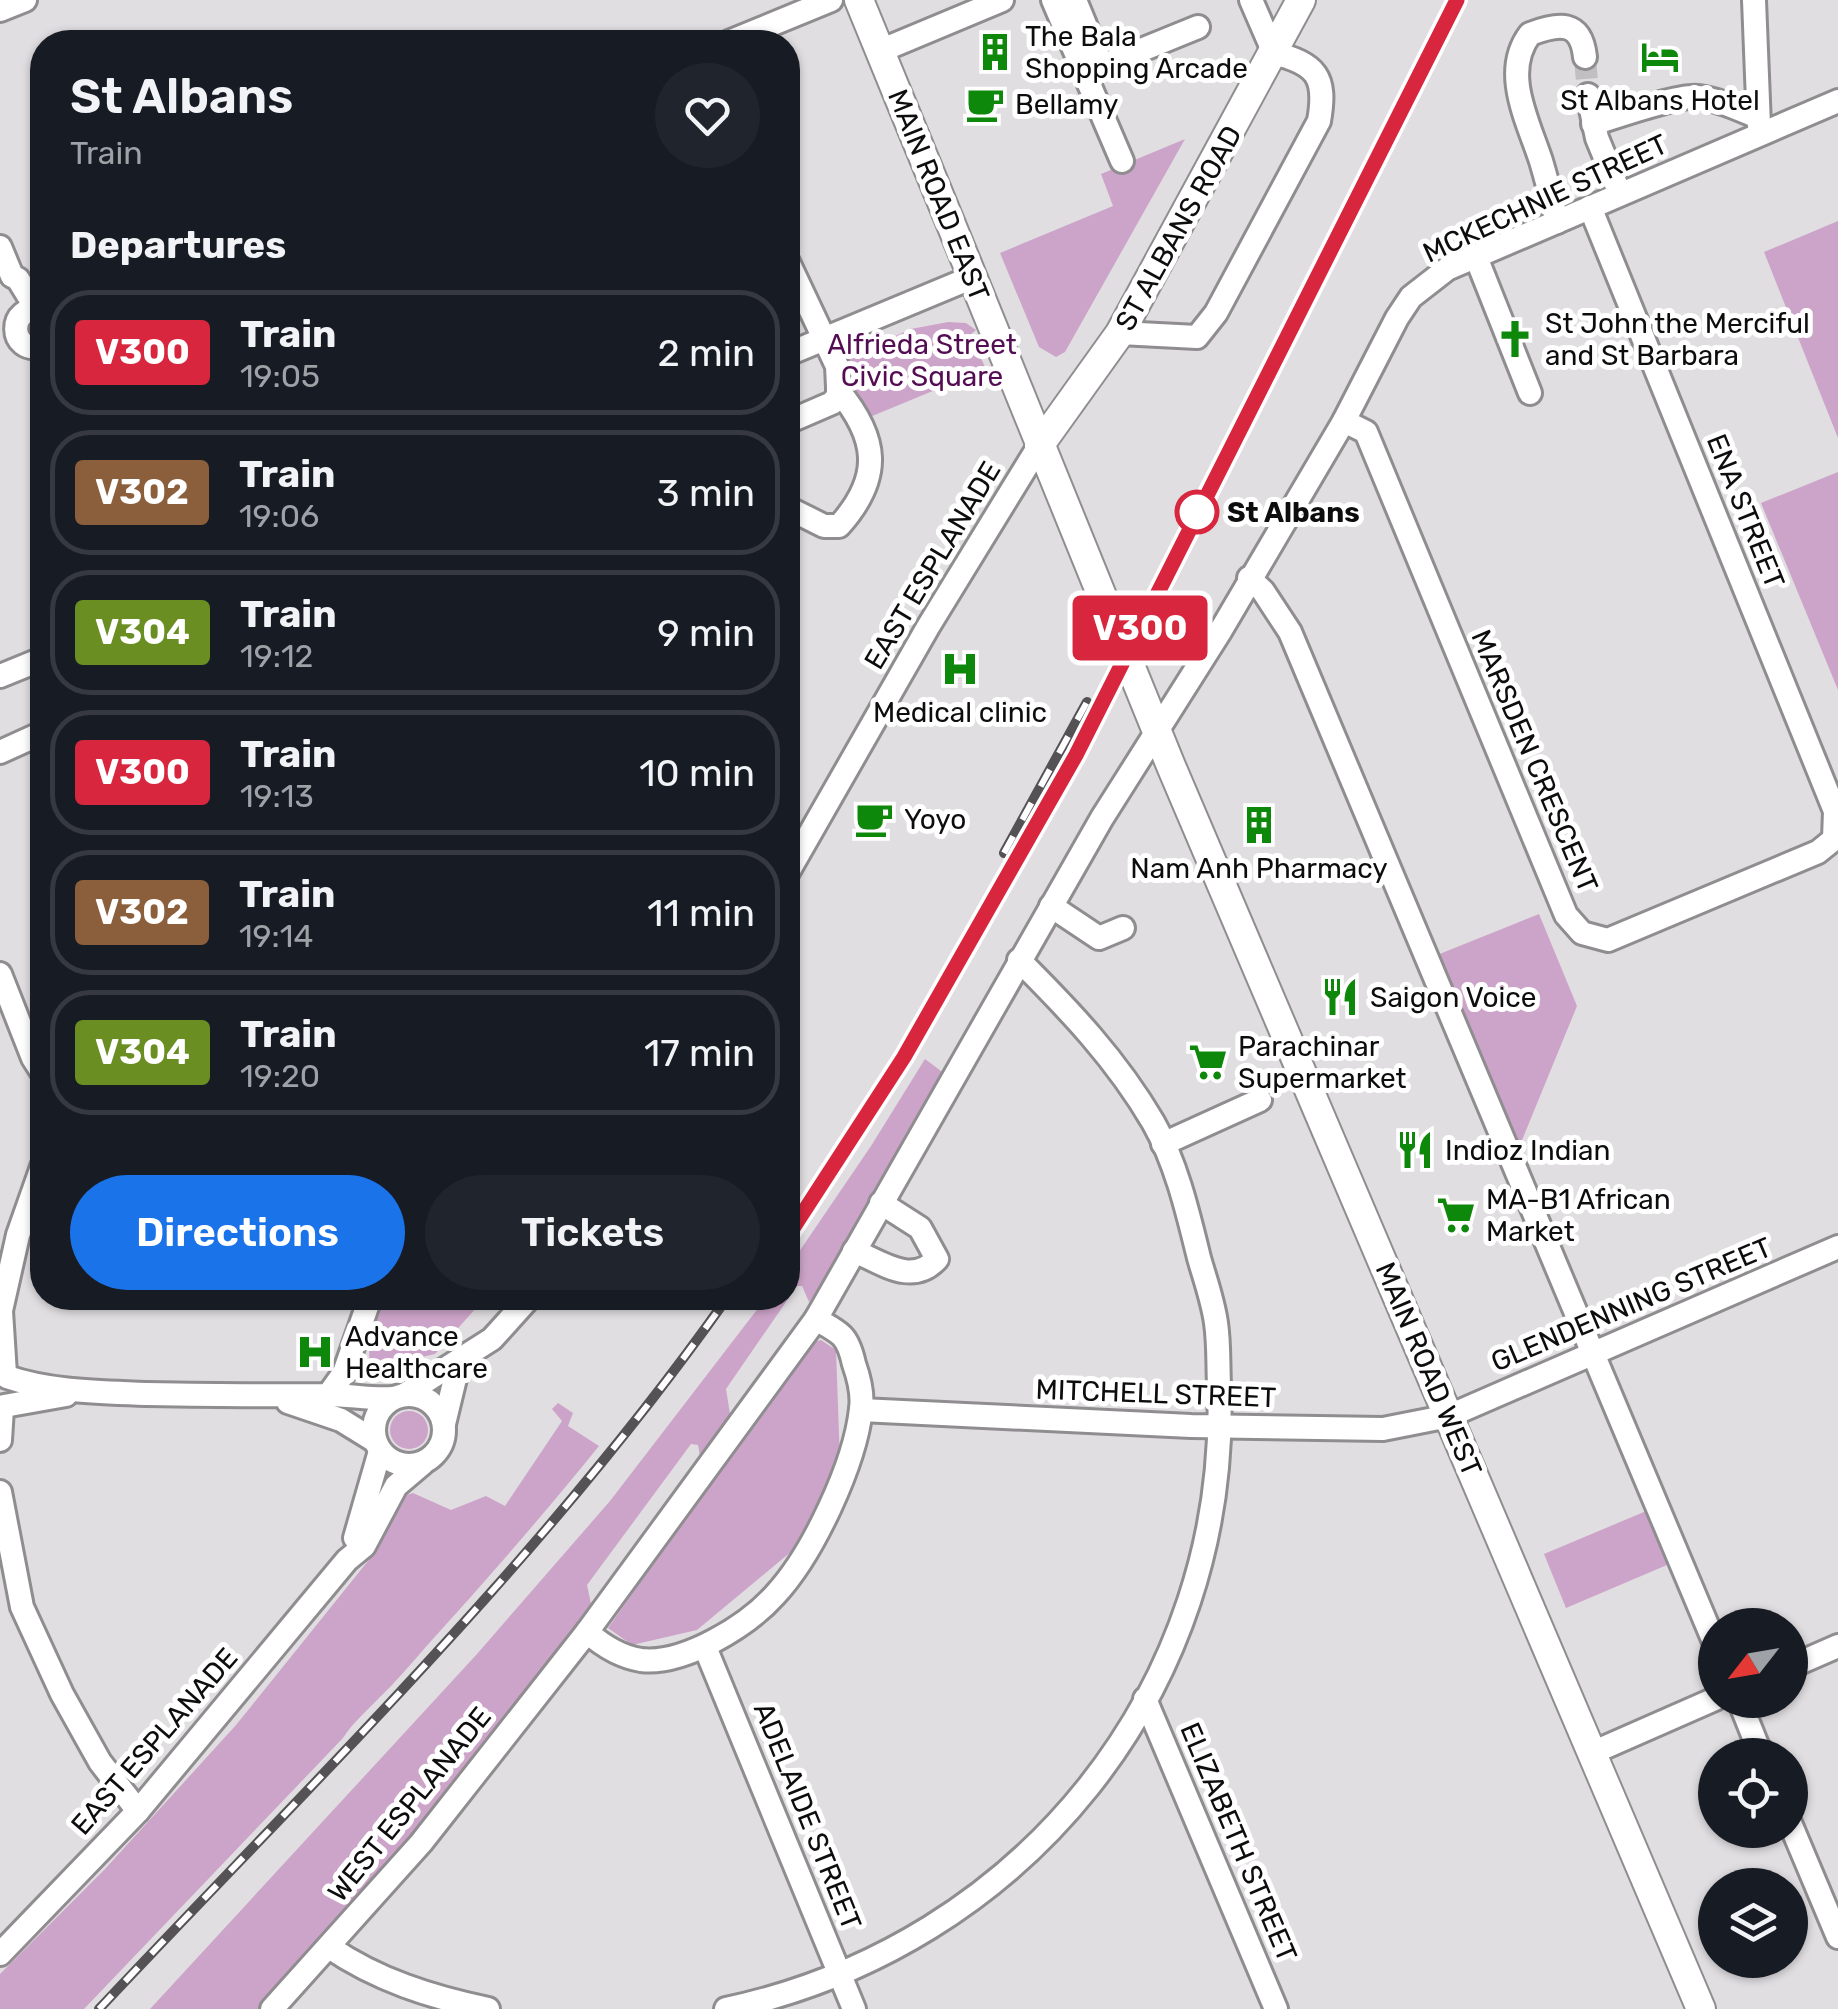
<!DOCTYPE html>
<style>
:root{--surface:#171b24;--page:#20242c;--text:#f1f3f6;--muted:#9ea1a6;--line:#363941;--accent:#1a73e8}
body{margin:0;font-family:Rubik,sans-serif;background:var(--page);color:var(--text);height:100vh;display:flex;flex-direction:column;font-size:38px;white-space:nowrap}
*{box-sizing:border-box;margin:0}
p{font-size:32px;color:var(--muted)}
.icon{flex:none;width:55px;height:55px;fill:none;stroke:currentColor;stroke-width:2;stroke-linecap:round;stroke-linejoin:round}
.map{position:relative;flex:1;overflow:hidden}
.drawer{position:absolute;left:30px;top:30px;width:770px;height:1280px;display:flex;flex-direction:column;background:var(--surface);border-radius:40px;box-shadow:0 2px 8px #0004}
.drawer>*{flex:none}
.badge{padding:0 20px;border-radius:8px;font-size:35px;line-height:65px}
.needle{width:65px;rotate:239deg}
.tools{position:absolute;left:1698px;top:1608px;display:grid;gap:20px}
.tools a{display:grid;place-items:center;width:110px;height:110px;border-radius:50%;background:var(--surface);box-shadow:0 2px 8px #0004;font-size:50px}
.map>.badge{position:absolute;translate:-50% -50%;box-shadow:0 0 0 5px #fff}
h2{padding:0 40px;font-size:38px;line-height:90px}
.round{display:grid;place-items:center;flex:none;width:105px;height:105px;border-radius:52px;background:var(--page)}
.headline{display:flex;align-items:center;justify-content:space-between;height:170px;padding:0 40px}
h1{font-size:48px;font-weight:600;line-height:75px}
.primary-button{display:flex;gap:20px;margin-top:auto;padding:20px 40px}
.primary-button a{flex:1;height:115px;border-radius:60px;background:var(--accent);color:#fff;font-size:40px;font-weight:600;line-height:115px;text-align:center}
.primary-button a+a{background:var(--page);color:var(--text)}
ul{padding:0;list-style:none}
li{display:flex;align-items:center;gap:30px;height:125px;margin:0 20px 15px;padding:0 20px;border:5px solid var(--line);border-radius:40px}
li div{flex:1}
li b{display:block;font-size:38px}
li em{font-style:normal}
li .badge{min-width:110px;font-weight:700;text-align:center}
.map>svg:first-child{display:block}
</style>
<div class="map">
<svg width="1838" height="2009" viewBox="0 0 1838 2009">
<rect width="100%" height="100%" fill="#e1dee1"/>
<!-- green -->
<g fill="#cda4c9">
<path d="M 1185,139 L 1065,352 L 1056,357 L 1039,347 L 1000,253 L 1113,206 L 1101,174 Z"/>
<path d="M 1838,221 L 1838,438 L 1764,252 Z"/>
<path d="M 948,322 L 966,323 L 976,330 L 970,335 L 986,369 L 865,419 L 846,376 L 848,357 L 911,329 Z"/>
<path d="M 1838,472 L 1838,690 L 1761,503 Z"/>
<path d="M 1539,914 L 1577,1006 L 1518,1150 L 1437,955 Z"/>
<path d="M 925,1059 L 945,1074 L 835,1266 L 809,1302 L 802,1286 L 797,1286 L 726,1389 L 731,1420 L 701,1462 L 698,1445 L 691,1444 L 587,1585 L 593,1613 L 440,1808 L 261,2009 L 150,2009 L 477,1654 L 610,1501 L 766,1298 L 788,1298 L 788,1268 L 871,1146 Z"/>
<path d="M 385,1298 L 485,1298 L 435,1354 L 370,1369 C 367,1344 372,1320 385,1298 Z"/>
<path d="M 821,1340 L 836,1350 L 840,1462 L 798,1546 L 697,1630 L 632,1645 L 608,1628 L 808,1344 Z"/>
<path d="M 558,1403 L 573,1413 L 568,1426 L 599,1446 C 545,1513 489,1577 432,1640 C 414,1660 398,1680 379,1698 C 365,1713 355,1720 343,1738 L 84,2009 L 0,2009 L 0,1974 L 105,1869 L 236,1725 L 376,1551 L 399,1497 L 413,1493 L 451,1510 L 486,1496 L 505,1506 L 562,1421 L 552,1409 Z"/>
<circle cx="409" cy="1430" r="19"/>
<path d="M 1651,1509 L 1674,1562 L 1566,1608 L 1544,1554 Z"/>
</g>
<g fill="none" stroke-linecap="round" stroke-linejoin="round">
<!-- minor-tunnel -->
<path stroke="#c1bfc1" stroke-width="22" stroke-dasharray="22 11" stroke-linecap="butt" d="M 1585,57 L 1588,95"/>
<!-- minor casing -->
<g stroke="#908d90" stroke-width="28">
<g id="minor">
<path d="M 1053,0 L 1122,161"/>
<path d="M 1075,0 L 1102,66 L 1198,27"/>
<path d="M 1754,0 L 1759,126"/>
<path d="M 0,10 L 25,0"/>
<path d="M 729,42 L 831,0"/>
<path d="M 880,51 L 1002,0"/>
<path d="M 1588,95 L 1597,138 L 1620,194"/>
<path d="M 1593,124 C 1615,117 1680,94 1699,97 C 1720,100 1738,109 1758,117"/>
<path d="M 1557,222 C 1552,201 1547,181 1541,161 C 1528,121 1501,72 1530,34 C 1559,23 1581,20 1585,57"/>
<path d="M 0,247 L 12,276 L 18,279 L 37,310"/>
<path d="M 1476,257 L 1530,393"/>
<path d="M 788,262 L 837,366 L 838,387 L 838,396 L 832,403 L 788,422"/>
<path d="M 42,311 C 7,302 8,356 42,346"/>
<path d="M 1120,333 L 1197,337 L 1216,313 L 1319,121 C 1327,76 1316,64 1274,53 L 1251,0"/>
<path d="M 788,354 L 973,277"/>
<path d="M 1344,421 L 1366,432 L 1566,915 L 1582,933 L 1608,940 L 1818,852 L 1834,839 L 1835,811 L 1590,207"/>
<path d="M 788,508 L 824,526 L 839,526 C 883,477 878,438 838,390"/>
<path d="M 1249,578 L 1263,591 L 1290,632 L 1715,1644"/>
<path d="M 0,676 L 42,659"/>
<path d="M 0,752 L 42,733"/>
<path d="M 788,872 L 928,627 L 1039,446"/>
<path d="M 1051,906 L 1099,938 L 1123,928"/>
<path d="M 0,974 L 33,1058 L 42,1072"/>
<path d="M 1163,1144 L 1260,1100"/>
<path d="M 854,1251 C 883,1263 912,1286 937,1259 L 920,1228 L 881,1203"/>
<path d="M 1,1311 L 5,1374"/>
<path d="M 0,1315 L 18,1235 L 42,1167"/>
<path d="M 7,1377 C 51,1392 100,1392 145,1394 C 205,1395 264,1396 324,1395 C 347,1394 369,1400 393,1398"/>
<path d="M 329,1394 L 344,1373 L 370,1298"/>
<circle cx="409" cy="1430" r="35"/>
<path d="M 404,1395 L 492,1339 L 529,1298"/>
<path d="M 288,1402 L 341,1420 L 375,1441"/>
<path d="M 4,1406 L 66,1395"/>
<path d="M 861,1410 L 1191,1426 L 1383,1429 L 1449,1416 L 1838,1247"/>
<path d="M 444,1424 L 459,1362"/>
<path d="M 0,1440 L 2,1408"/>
<path d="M 0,1492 L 22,1607 L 62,1694 L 100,1762 L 138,1811"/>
<path d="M 355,1538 L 380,1451"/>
<path d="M 587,1632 C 602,1645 621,1657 641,1660 C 684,1665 747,1626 775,1595 C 813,1554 855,1464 861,1409 C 863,1394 859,1378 854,1364 C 852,1355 848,1342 842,1336 C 835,1329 824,1324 816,1319"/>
<path d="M 705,1647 L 854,2009"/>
<path d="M 1790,1667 L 1838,1646"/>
<path d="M 1145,1699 L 1276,2009"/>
<path d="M 1739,1700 L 1761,1755"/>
<path d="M 1592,1753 L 1715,1699"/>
<path d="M 1790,1823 L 1838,1937"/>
<path d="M 329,1947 C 377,1980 431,1997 488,2009"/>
<path d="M 0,1954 L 138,1811 L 347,1560 L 364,1546 L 396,1486 L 422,1464"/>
<path d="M 272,2009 L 421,1843 L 587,1632 L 816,1319 L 1102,818 L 1221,630 L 1344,421 L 1397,318 L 1411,297 L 1447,269 L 1838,101"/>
<path d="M 726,2009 C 1022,1946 1232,1688 1219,1384 C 1218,1364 1219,1343 1216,1323 C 1213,1301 1205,1279 1199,1258 C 1188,1213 1176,1162 1153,1122 C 1116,1059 1070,1011 1019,960"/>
</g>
</g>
<!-- major casing -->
<g stroke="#908d90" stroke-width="32">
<g id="major">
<path d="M 859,0 C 964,255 1068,511 1171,766 L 1701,2009"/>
<path d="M 1039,446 L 1120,333 L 1301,0"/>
</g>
</g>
<!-- minor -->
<use href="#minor" stroke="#fff" stroke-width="22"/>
<!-- major -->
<use href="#major" stroke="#fff" stroke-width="28"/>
<!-- rail casing -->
<g stroke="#545254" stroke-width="10">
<g id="rail">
<path d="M 1237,435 L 1457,0"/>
<path d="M 1004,853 L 1087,702"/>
<path d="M 788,1236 L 945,988 L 1100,709"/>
<path d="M 99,2009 C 316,1778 544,1558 727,1298"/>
</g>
</g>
<!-- rail -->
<use href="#rail" stroke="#fff" stroke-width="6" stroke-dasharray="19" stroke-linecap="butt"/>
</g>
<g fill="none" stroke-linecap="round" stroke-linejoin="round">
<!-- line casing -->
<g stroke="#fff" stroke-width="22">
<path id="line" d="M 788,1236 L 904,1057 L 1076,755 L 1457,0"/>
</g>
<!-- line -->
<use href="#line" stroke="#d7263d" stroke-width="15"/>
</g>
<!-- icons -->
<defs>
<g id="building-bare" transform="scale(3)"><path d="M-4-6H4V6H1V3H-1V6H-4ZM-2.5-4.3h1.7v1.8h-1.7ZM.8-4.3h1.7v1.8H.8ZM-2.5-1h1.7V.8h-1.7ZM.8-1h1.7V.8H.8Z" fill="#0e880a" stroke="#fff" stroke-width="2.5" paint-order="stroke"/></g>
<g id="hotel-bare" transform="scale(3)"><path d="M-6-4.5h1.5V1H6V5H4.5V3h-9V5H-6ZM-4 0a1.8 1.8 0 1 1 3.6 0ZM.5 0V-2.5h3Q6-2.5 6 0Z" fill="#0e880a" stroke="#fff" stroke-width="2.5" paint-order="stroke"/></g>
<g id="cafe-bare" transform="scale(3)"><path d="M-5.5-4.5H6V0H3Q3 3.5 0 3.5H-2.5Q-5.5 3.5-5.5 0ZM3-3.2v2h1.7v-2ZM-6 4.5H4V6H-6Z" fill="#0e880a" stroke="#fff" stroke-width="2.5" paint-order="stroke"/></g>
<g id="church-bare" transform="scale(3)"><path d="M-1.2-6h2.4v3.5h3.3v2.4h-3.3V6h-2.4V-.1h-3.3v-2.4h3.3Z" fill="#0e880a" stroke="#fff" stroke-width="2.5" paint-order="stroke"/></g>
<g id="hospital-bare" transform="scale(3)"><path d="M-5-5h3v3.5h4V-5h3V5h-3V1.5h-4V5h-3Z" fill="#0e880a" stroke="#fff" stroke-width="2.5" paint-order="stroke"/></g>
<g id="restaurant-bare" transform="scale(3)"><path d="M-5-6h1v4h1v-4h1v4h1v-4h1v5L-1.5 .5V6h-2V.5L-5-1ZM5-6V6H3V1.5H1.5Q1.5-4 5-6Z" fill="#0e880a" stroke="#fff" stroke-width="2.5" paint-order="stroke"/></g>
<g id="supermarket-bare" transform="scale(3)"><path d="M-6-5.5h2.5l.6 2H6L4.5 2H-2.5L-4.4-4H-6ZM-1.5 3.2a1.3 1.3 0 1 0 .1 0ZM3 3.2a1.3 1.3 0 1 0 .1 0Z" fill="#0e880a" stroke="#fff" stroke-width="2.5" paint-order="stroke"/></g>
</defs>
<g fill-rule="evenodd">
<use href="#building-bare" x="995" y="52"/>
<use href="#hotel-bare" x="1660" y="57"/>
<use href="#cafe-bare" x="985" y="104"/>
<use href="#church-bare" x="1515" y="339"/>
<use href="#hospital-bare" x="960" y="669"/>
<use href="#cafe-bare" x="874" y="819"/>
<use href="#building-bare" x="1259" y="825"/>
<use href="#restaurant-bare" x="1340" y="997"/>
<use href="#supermarket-bare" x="1208" y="1062"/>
<use href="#restaurant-bare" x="1415" y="1150"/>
<use href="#supermarket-bare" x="1456" y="1215"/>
<use href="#hospital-bare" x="315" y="1352"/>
</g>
<!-- markers -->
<circle fill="#fff" stroke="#d7263d" stroke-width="5" cx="1197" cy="512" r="20"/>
<g text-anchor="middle" stroke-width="10" stroke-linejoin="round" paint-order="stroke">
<!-- poi labels -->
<g font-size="28" fill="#0e0d0e" stroke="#fff" text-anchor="start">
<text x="1025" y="46">The Bala<tspan x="1025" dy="32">Shopping Arcade</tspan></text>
<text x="1660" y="110" text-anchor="middle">St Albans Hotel</text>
<text x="1015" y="114">Bellamy</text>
<text x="1545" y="333">St John the Merciful<tspan x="1545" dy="32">and St Barbara</tspan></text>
<text x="960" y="722" text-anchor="middle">Medical clinic</text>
<text x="904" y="829">Yoyo</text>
<text x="1259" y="878" text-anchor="middle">Nam Anh Pharmacy</text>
<text x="1370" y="1007">Saigon Voice</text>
<text x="1238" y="1056">Parachinar<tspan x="1238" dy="32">Supermarket</tspan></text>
<text x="1445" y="1160">Indioz Indian</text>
<text x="1486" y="1209">MA-B1 African<tspan x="1486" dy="32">Market</tspan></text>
<text x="345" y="1346">Advance<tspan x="345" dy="32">Healthcare</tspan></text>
</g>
<!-- street labels -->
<g font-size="28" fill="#0e0d0e" stroke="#fff">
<text transform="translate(939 195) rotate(68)" y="10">MAIN ROAD EAST</text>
<text transform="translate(1545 198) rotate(-25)" y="10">MCKECHNIE STREET</text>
<text transform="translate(1178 228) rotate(-61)" y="10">ST ALBANS ROAD</text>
<text transform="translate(1746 511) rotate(68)" y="10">ENA STREET</text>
<text transform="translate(932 565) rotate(-59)" y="10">EAST ESPLANADE</text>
<text transform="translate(1535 761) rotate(67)" y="10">MARSDEN CRESCENT</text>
<text transform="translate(1631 1304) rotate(-23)" y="10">GLENDENNING STREET</text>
<text transform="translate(1429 1369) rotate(67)" y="10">MAIN ROAD WEST</text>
<text transform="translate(1156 1393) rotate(2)" y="10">MITCHELL STREET</text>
<text transform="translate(154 1741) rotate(-49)" y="10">EAST ESPLANADE</text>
<text transform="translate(409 1804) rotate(-51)" y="10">WEST ESPLANADE</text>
<text transform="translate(808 1816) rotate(68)" y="10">ADELAIDE STREET</text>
<text transform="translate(1239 1842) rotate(67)" y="10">ELIZABETH STREET</text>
</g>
<!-- park labels -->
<g font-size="28" fill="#540c53" stroke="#fff">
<text x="922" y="354">Alfrieda Street<tspan x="922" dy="32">Civic Square</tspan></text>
</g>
<!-- stop labels -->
<g font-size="28" font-weight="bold" fill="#0e0d0e" stroke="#fff" text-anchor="start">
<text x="1227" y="522">St Albans</text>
</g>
</g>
</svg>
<div class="tools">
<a><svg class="needle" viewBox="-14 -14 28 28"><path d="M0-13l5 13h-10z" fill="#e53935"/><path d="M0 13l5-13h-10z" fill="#9ea1a6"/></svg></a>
<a><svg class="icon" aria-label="locate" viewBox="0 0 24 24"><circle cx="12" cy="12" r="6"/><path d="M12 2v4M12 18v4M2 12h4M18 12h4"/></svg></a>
<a><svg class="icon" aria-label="layers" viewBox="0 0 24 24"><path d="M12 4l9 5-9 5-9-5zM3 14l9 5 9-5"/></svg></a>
</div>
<b class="badge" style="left:1140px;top:628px;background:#d7263d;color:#fff">V300</b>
<section class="drawer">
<div class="headline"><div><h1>St Albans</h1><p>Train</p></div><a class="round"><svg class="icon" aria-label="heart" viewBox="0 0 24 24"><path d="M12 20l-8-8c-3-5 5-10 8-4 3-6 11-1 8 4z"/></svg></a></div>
<h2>Departures</h2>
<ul>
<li><span class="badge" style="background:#d7263d;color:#fff">V300</span><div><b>Train</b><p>19:05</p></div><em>2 min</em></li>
<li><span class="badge" style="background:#8b5e3c;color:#fff">V302</span><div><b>Train</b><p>19:06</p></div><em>3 min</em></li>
<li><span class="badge" style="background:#6b8e23;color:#fff">V304</span><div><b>Train</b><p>19:12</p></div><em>9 min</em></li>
<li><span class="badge" style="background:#d7263d;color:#fff">V300</span><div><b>Train</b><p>19:13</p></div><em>10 min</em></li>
<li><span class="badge" style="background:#8b5e3c;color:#fff">V302</span><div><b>Train</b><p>19:14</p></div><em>11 min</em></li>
<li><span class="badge" style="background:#6b8e23;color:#fff">V304</span><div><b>Train</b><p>19:20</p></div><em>17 min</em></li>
</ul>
<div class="primary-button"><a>Directions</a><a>Tickets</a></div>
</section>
</div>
